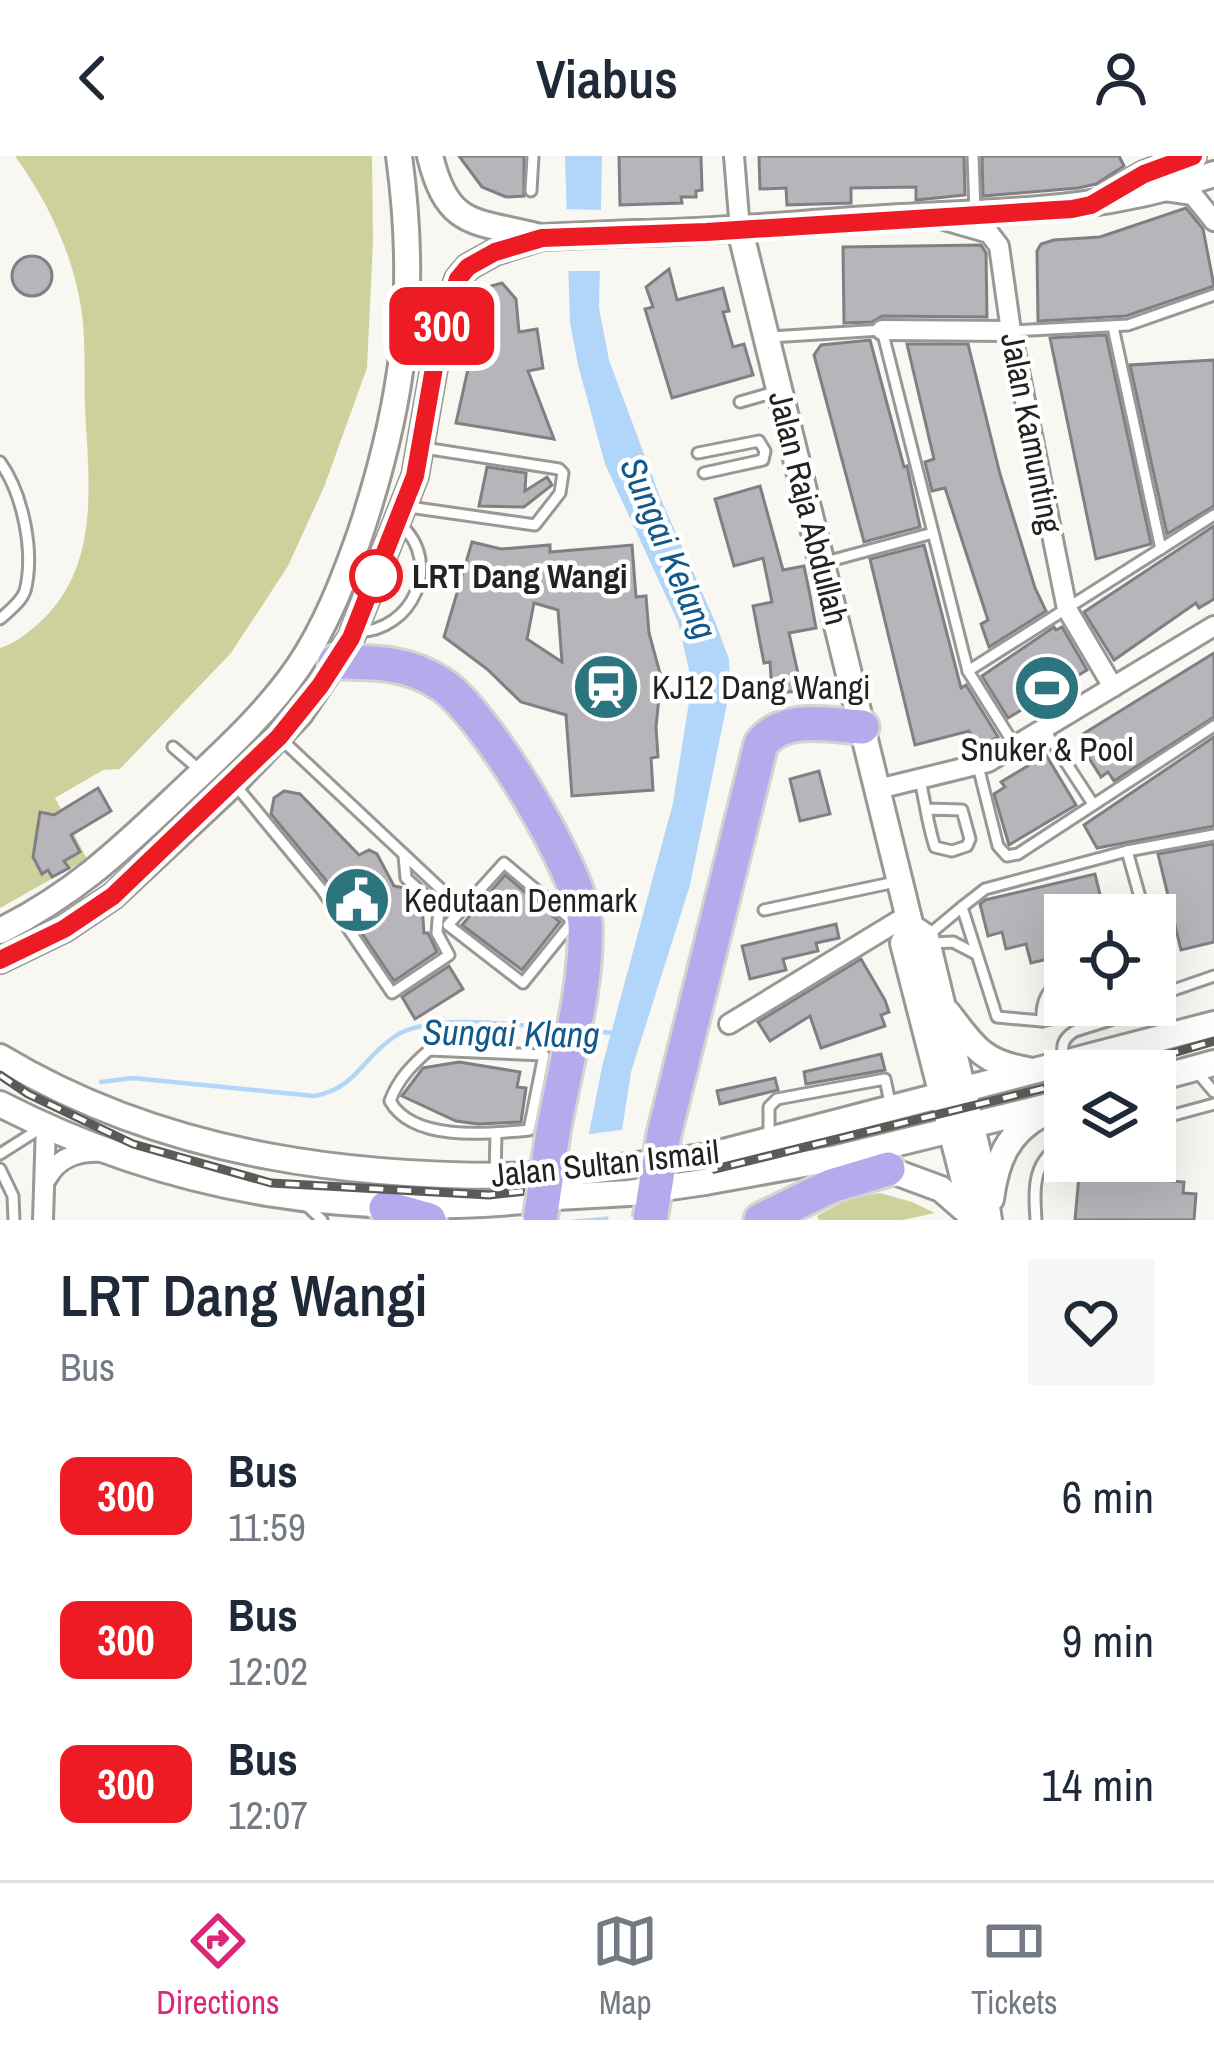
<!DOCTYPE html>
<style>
:root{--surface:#fff;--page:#f6f6f7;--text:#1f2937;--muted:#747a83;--line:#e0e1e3;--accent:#db2777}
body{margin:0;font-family:"Archivo Narrow",sans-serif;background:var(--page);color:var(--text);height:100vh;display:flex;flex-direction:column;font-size:45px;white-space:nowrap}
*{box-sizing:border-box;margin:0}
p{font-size:39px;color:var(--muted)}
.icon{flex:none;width:66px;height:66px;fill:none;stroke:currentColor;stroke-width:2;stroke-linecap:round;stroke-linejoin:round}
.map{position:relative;height:1064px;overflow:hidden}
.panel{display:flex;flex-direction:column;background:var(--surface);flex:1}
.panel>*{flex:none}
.badge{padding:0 24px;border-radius:18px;font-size:42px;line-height:78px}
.fabs{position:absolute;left:1044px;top:738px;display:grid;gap:24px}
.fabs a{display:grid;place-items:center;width:132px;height:132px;border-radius:0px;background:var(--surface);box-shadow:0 12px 48px #0002;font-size:60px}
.map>.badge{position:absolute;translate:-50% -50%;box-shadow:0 0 0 6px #fff}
.round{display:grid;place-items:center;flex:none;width:126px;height:126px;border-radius:0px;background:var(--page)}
.headline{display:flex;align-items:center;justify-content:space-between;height:204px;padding:0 60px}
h1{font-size:57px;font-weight:600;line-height:90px}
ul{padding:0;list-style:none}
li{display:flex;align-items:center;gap:36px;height:144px;padding:0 60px}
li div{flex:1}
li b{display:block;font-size:45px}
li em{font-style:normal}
li .badge{min-width:132px;font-weight:700;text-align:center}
header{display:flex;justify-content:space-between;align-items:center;height:156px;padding:0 60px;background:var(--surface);font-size:54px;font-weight:600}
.tab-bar{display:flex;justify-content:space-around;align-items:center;height:168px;border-top:3px solid var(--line);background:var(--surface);font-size:33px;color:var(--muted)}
.tab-bar a{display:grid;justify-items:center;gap:6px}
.tab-bar .on{color:var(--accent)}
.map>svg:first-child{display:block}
</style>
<header><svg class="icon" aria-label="back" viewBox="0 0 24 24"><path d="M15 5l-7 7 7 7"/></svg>Viabus<svg class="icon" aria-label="person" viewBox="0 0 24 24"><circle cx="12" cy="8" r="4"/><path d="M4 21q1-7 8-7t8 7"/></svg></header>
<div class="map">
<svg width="1214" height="1064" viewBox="0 0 1214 1064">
<rect width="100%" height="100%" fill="#f8f7f1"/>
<!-- green -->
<g fill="#cdd19c">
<path d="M 15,0 L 372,0 L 373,85 L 367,212 L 324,331 L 288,410 L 231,497 L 120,613 L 103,614 L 55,642 L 87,703 L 0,752 L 0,492 C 16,487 26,478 38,468 C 101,412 89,328 85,252 C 84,219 86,183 81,151 C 72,95 47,45 15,0 Z"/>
<path d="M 880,1037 L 912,1046 L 935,1057 L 903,1064 L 819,1064 L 817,1060 L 848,1043 Z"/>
</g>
<!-- water -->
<path fill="#b1d6f9" d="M 565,0 L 602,0 L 599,152 L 609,204 L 660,341 L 716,468 L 729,503 L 730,533 L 690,729 L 631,916 L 608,1064 L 572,1064 L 602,911 L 673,647 L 692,527 L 678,466 L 605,308 L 578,209 L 570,166 Z"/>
<!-- pier -->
<g fill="#f8f7f1">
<path d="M 559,53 L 609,54 L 607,115 L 562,115 Z"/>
<path d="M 628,973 L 614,1060 L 566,1064 L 582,979 Z"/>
</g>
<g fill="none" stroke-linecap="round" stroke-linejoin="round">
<!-- stream -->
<g stroke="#b1d6f9" stroke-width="4.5">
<path d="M 589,875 L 614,877"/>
<path d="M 101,926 L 133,922 L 314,940 C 357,932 361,903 394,881 C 430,856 517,869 560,873"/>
<path d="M 43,947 L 46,946"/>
</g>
</g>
<!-- building -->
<g fill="#b7b5ba" stroke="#817f84" stroke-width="3" fill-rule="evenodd">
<path d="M 459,0 L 524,0 L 524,40 L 506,41 L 482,31 Z"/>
<path d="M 619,0 L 701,0 L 702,34 L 696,35 L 696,41 L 681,41 L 682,47 L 620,49 Z"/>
<path d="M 759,0 L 964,0 L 965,39 L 916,44 L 916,31 L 851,32 L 851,47 L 787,49 L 786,32 L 760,33 Z"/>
<path d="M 982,0 L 1119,0 L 1124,10 L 1096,28 L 1078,32 L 983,40 Z"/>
<path d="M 1186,52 L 1203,73 L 1214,130 L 1126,160 L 1038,165 L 1037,95 L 1041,88 L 1054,84 L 1100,81 Z"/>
<path d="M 981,89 L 986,97 L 987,161 L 882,160 L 872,166 L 844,167 L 843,91 Z"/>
<circle cx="32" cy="120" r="20"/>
<path d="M 669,113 L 677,144 L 723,132 L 729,155 L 723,156 L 733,191 L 744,188 L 753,219 L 672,242 L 645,153 L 653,151 L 646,131 Z"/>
<path d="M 502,127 L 516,143 L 519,176 L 537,173 L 543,212 L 528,215 L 554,283 L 456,267 L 484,141 L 491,130 Z"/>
<path d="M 1106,179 L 1151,388 L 1096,403 L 1050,182 Z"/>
<path d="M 870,184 L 904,311 L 907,310 L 920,371 L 864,386 L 814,199 L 821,189 Z"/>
<path d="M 907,188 L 968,188 L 1000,318 L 1035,432 L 1046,455 L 989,491 L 981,468 L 988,464 L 945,332 L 932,335 L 925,306 L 934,303 Z"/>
<path d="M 1214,204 L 1214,350 L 1167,378 L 1130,209 Z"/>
<path d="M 487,311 L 526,317 L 525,335 L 547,321 L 552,329 L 524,351 L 479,350 Z"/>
<path d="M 760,330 L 783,414 L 804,410 L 810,439 L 816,472 L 789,477 L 802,535 L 772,537 L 770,506 L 764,507 L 753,450 L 772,446 L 763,402 L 734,410 L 715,343 Z"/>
<path d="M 1214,370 L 1214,443 L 1199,452 L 1196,447 L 1114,504 L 1084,456 Z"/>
<path d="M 472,386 L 501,393 L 550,389 L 550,396 L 632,389 L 636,441 L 646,440 L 649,477 L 661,521 L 656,571 L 658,601 L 651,602 L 653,634 L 572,640 L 566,559 L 521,546 L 487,513 L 444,481 ZM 534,447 L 558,454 L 562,506 L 527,483 Z"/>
<path d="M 924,389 L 961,532 L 966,529 L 998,581 L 979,592 L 969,575 L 915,589 L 870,403 Z"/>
<path d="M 1054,471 L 1056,474 L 1062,471 L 1087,514 L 1008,562 L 982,520 Z"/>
<path d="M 1214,497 L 1214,561 L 1114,625 L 1108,616 L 1101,621 L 1080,588 L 1087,584 L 1083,578 Z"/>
<path d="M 1214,581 L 1214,670 L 1097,692 L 1084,669 Z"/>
<path d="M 1046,599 L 1076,649 L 1009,689 L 994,638 L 1005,631 L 1001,626 Z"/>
<path d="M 819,615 L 830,658 L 800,665 L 790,623 Z"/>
<path d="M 98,632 L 111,655 L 71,679 L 80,696 L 64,705 L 69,712 L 52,721 L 48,714 L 42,718 L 33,701 L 40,656 L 54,659 Z"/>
<path d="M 284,635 L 300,638 L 359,699 L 369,694 L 377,698 L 394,730 L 404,732 L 422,749 L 424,777 L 428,777 L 437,796 L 394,825 L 329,728 L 271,658 L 274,642 Z"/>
<path d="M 1214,688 L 1214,786 L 1181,794 L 1158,698 Z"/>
<path d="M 1095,718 L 1105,759 L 1065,759 L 1065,799 L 1031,807 L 1026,788 L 1006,793 L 1002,776 L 988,780 L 980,748 L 985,744 Z"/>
<path d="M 505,719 L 560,766 L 522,814 L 462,769 Z"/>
<path d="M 836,768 L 839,782 L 816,787 L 818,795 L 783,803 L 786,814 L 750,823 L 742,790 Z"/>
<path d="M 861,803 L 885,844 L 889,856 L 881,859 L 885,870 L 821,892 L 810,860 L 770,885 L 758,866 Z"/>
<path d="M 449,810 L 463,833 L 415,863 L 402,841 Z"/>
<path d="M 881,898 L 885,914 L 806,928 L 804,916 Z"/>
<path d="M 459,906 L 520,916 L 517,931 L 526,932 L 521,966 L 478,968 L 456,965 L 402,940 L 423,912 Z"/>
<path d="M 775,922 L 778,934 L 720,948 L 717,935 Z"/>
<path d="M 1080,1009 L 1162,1017 L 1161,1024 L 1184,1026 L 1183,1037 L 1196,1038 L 1194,1064 L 1075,1064 Z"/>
</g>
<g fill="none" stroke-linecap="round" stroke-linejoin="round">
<!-- lane casing -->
<g stroke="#999894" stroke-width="15">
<g id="lane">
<path d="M 973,0 L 975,55"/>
<path d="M 531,35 L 533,0"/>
<path d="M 1113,171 L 1161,393"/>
<path d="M 1011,175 L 1128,169 L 1214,139"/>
<path d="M 770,181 L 882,174 L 968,515 L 1015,590"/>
<path d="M 740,246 L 775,236"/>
<path d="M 698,297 L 759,285 L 765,295 L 763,304 L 704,317"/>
<path d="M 0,306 C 23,338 35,396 25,435 C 21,446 9,455 0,463"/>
<path d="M 409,351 L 535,369 L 560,337 L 563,317 L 559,313 L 424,292"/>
<path d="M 822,407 L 933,377"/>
<path d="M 357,476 C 413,475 443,407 401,369"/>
<path d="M 968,515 L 1214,359"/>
<path d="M 1044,573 L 1093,648"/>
<path d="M 281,583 L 461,752"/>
<path d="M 173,591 L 202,616"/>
<path d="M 978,610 L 998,690 L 1007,700 L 1018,698 L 1214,570"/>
<path d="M 920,624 C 925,646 928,670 935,691 L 952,695 L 967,690 L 970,683 L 962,654 L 926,653"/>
<path d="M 237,631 L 322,734 L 392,837 L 449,799 L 437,777 L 439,752 L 406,722 L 404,699"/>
<path d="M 1127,695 L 1145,759"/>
<path d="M 504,707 L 573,765 L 523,827 L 448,769 Z"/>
<path d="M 764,754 L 900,725"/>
<path d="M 926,781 L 962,751"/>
<path d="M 933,787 L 953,786 L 976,798"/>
<path d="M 1162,838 L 1214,820"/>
<path d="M 1113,849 L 1042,865 L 997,861 L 962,751 L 985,733 L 1127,695 L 1214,679"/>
<path d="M 1042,865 C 1041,844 1047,834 1065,822"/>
<path d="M 429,894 L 544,899 L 529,974 C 488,978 413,986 390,945 C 398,923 412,909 429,894 Z"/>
<path d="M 1064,905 C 1061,890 1062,883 1075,875 L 1155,850 L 1163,827 L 1155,797"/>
<path d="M 1198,917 L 1214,936"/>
<path d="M 1155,964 L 1214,948"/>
<path d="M 769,982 L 769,951 L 777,943 L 885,923 L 891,951"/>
<path d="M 0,998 L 41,972"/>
<path d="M 0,1013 L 13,1040 L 14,1064"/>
<path d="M 495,1020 L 496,977"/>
<path d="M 304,1047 L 322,1064"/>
<path d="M 1036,1064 C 1034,1031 1032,1004 1065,987"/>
</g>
</g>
<!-- street casing -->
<g stroke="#999894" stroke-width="24">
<g id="street">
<path d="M 734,0 L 740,74"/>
<path d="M 1165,35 L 1193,39 L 1214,65"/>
<path d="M 944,64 L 989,77 L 999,90 L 1011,175 L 1067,453 L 1113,531"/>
<path d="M 882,174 L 1011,175"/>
<path d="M 878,633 L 988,606 L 1214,470"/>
<path d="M 729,868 L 908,759"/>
<path d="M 47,1022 C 59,1000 80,994 105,996"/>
<path d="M 43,1064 L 46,969"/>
</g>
</g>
<!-- secondary casing -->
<g stroke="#999894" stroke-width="30">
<g id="secondary">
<path d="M 430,0 C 448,74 476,64 540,81"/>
<path d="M 1109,38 L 1144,18 L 1193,0"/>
<path d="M 740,74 L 911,771 L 926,781 L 978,996 L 989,1064"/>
<path d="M 635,77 C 719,76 802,67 885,62 C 1004,55 1098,57 1214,18"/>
<path d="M 911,771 L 903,787 L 974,1064"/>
<path d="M 0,775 C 72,739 116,698 174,643 C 217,602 265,560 299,510 C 326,470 344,423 360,378 C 404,246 418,138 399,0"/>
<path d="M 0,804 L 64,773 L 113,740 L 236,625 L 300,558 L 351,482 L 415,320 L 440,178 L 458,123 L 468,111 L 495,96 L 542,81"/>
<path d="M 948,857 C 974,891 983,907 1028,914"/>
<path d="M 0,901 C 168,1002 363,1025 555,1019"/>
<path d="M 1155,923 L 1214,907"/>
<path d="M 0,948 C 177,1039 358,1064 554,1042"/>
<path d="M 704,1001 L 1214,868"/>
<path d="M 876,1009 L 941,1033 L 971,1059"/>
<path d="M 705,1026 L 837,1002 L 1065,946"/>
<path d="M 991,1043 C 996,1006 1007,977 1041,959"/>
</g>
</g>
<!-- highway casing -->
<g stroke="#d3d3d2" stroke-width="39">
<g id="highway">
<path d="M 335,506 C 374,506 408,506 441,528 C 484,555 582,717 585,768 C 588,830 564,914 553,977"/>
<path d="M 664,978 L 761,588 C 784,558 829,569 862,571"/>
<path d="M 386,1052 L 429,1064"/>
<path d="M 761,1064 L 831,1030 L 888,1013"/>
</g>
</g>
<!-- lane -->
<use href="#lane" stroke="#fff" stroke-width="9"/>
<!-- street -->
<use href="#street" stroke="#fff" stroke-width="18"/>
<!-- secondary -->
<use href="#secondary" stroke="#fff" stroke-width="24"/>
<!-- highway -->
<use href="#highway" stroke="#b5aaeb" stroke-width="33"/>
<!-- rail casing -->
<g stroke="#5b5a57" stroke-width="9">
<g id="rail">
<path d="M 1111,915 L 1214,885"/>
<path d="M 0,919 L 28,938 L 133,988 L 271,1027 L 489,1039 L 703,1016 L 1065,927"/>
</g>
</g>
<!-- rail -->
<use href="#rail" stroke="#fff" stroke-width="4.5" stroke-dasharray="14" stroke-linecap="butt"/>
<!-- secondary-bridge casing -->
<g stroke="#999894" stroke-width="30" stroke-linecap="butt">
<g id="secondary-bridge">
<path d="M 542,81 L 635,77"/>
<path d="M 555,1019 L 704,1001"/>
<path d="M 557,1041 L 629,1037 L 705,1026"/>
</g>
</g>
<!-- highway-bridge casing -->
<g stroke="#d3d3d2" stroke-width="39" stroke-linecap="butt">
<g id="highway-bridge">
<path d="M 540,1064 L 553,977"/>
<path d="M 650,1064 L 664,978"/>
</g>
</g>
<!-- secondary-bridge -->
<use href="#secondary-bridge" stroke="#fff" stroke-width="24"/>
<!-- highway-bridge -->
<use href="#highway-bridge" stroke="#b5aaeb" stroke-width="33"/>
</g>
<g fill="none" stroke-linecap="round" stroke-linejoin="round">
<!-- line casing -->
<g stroke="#fff" stroke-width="27">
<path id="line" d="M 0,804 L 64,773 L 113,740 L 279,581 L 320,530 L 351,482 L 415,320 L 440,178 L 458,123 L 468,111 L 495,96 L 542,82 L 706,76 L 1072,53 L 1091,49 L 1144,18 L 1193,0"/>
</g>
<!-- line -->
<use href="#line" stroke="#ed1b24" stroke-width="18"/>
</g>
<!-- icons -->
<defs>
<g id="station-disc" transform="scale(3.45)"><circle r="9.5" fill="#2c747e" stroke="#fff"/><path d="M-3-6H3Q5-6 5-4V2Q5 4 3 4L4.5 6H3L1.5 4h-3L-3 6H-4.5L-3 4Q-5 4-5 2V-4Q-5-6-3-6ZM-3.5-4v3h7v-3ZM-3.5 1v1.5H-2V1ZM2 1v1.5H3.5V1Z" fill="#fff"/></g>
<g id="stadium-disc" transform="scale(3.45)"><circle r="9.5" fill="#2c747e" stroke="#fff"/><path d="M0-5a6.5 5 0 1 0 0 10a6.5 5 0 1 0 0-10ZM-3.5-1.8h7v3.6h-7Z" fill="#fff"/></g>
<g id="civic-disc" transform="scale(3.45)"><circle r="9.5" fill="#2c747e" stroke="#fff"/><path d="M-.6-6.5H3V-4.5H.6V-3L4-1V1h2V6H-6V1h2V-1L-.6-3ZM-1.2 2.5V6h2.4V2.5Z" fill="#fff"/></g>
</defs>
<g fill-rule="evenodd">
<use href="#station-disc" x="606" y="531"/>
<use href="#stadium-disc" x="1047" y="532"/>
<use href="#civic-disc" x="357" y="744"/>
</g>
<!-- markers -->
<circle fill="#fff" stroke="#ed1b24" stroke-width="6" cx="376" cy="420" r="24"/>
<g text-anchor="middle" stroke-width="9" stroke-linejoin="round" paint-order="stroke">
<!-- street labels -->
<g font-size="33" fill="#232220" stroke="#fff">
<text transform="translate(1032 277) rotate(79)" y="12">Jalan Kamunting</text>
<text transform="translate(809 352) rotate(76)" y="12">Jalan Raja Abdullah</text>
<text transform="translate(605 1007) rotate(-6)" y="12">Jalan Sultan Ismail</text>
</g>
<!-- stop labels -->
<g font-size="33" font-weight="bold" fill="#232220" stroke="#fff" text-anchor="start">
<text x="412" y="432">LRT Dang Wangi</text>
</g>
<!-- poi labels -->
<g font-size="33" fill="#232220" stroke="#fff" text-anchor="start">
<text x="652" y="543">KJ12 Dang Wangi</text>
<text x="1047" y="605" text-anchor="middle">Snuker &amp; Pool</text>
<text x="404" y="756">Kedutaan Denmark</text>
</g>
<!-- water labels -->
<g font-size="36" font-style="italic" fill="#12598e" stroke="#fff">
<text transform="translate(669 392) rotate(67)" y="13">Sungai Kelang</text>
<text transform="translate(511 877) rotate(1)" y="13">Sungai Klang</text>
</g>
</g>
</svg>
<div class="fabs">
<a><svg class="icon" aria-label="locate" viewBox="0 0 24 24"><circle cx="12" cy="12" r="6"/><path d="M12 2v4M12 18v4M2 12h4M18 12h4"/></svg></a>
<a><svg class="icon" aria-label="layers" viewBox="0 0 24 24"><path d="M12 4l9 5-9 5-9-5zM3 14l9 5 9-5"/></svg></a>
</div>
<b class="badge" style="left:442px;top:170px;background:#ed1b24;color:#fff">300</b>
</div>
<section class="panel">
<div class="headline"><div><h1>LRT Dang Wangi</h1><p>Bus</p></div><a class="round"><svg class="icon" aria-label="heart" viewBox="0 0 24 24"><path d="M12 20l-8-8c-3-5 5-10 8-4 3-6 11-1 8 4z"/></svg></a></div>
<ul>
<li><span class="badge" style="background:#ed1b24;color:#fff">300</span><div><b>Bus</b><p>11:59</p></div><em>6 min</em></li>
<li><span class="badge" style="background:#ed1b24;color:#fff">300</span><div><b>Bus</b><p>12:02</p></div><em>9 min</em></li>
<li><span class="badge" style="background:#ed1b24;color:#fff">300</span><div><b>Bus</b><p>12:07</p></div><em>14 min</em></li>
</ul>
</section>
<nav class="tab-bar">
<a class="on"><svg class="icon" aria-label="directions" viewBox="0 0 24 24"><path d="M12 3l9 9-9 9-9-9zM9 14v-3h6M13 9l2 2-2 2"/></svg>Directions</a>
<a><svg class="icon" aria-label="map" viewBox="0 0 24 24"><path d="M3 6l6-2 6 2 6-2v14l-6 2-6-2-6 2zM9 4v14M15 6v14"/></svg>Map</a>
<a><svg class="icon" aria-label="tickets" viewBox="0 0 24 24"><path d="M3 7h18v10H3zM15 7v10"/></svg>Tickets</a>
</nav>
